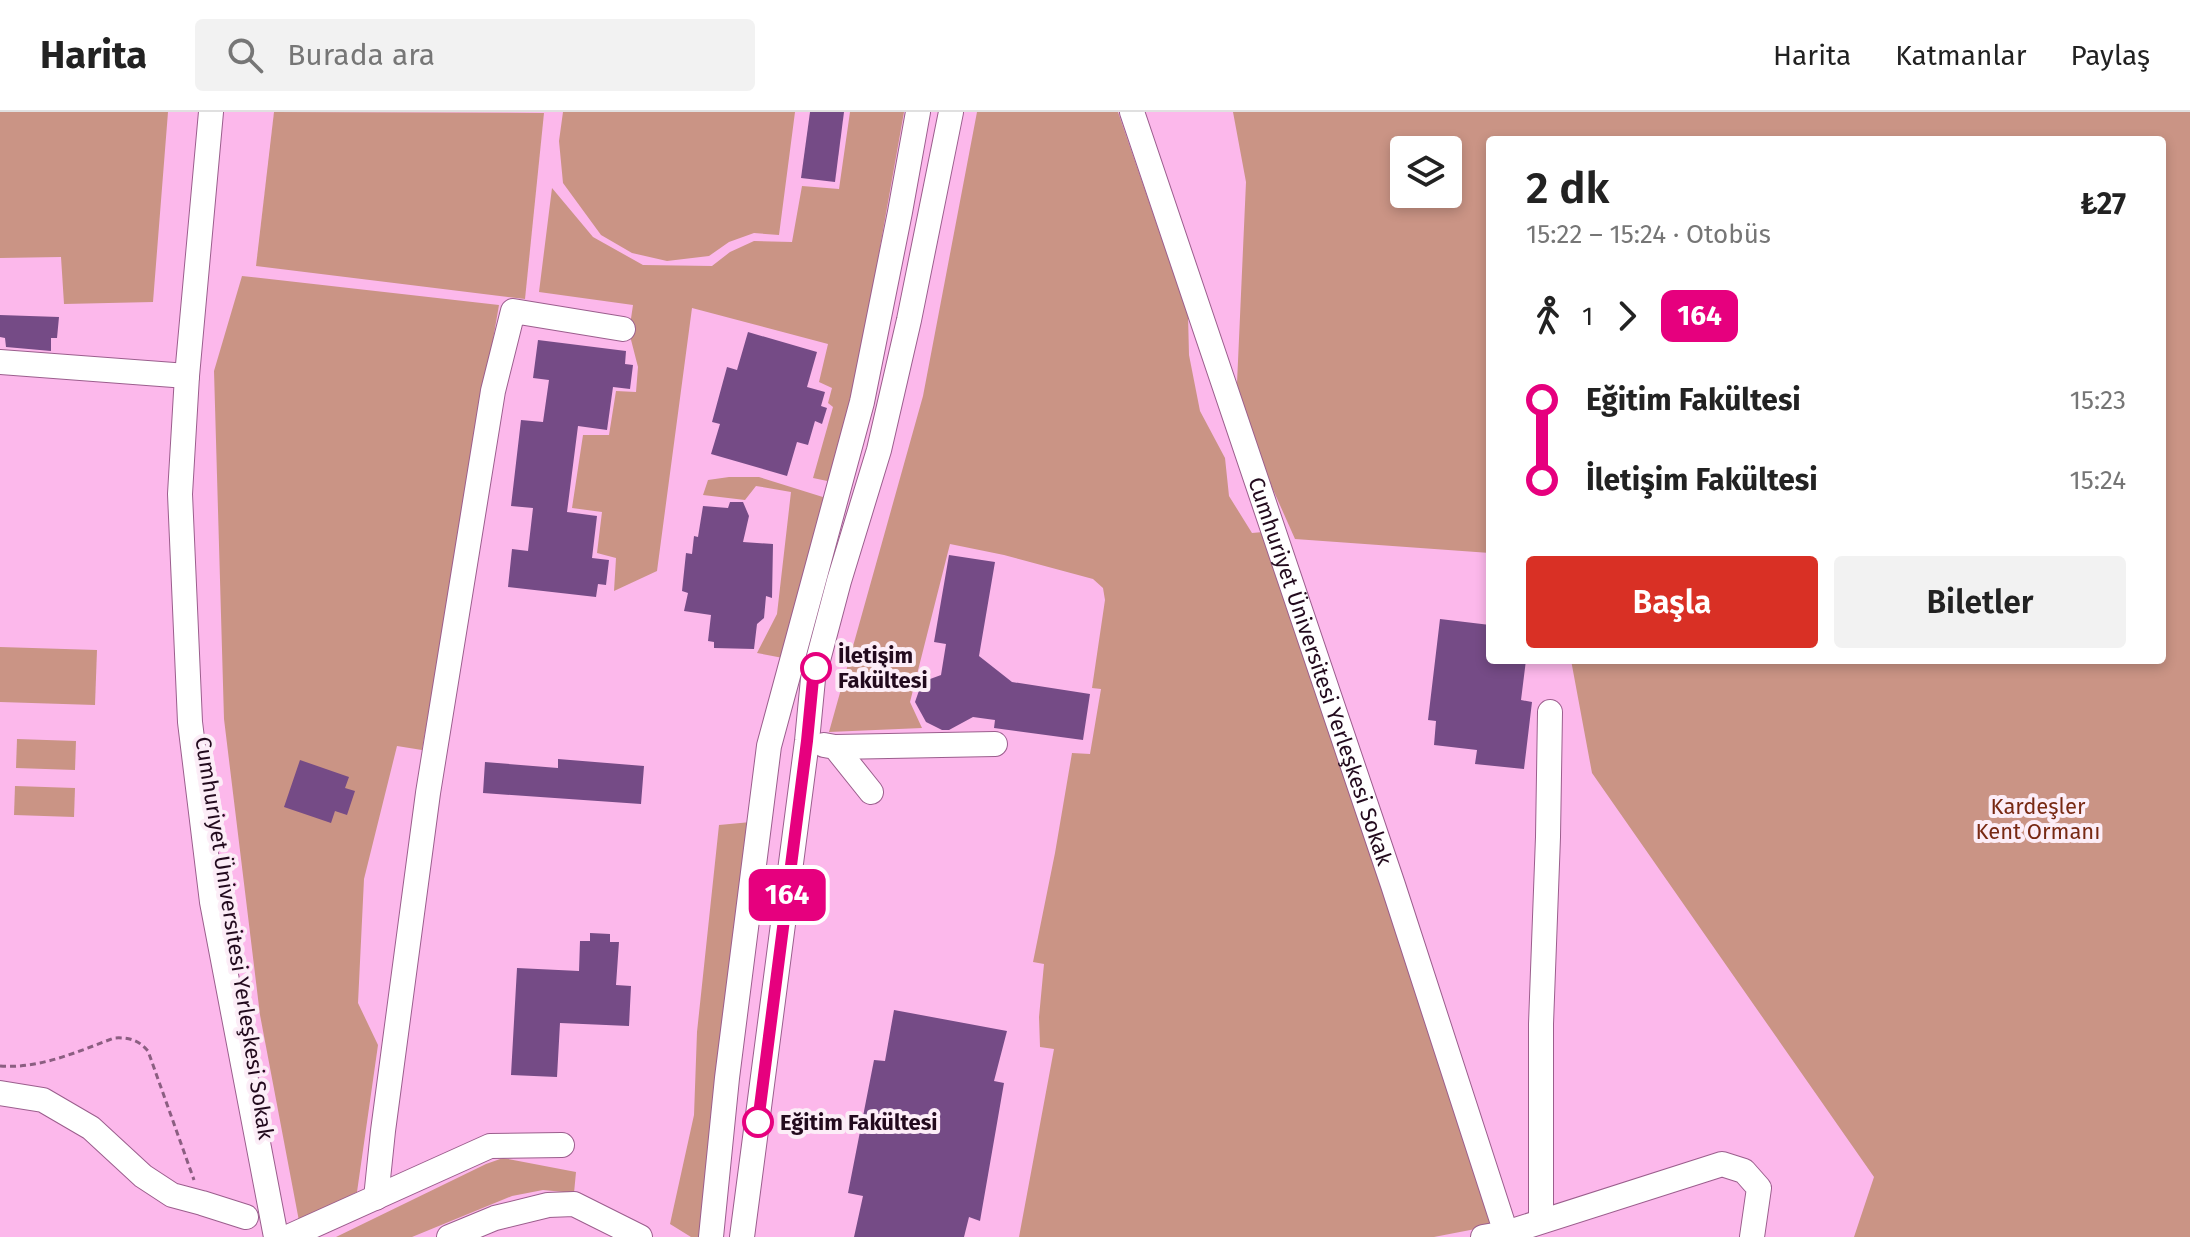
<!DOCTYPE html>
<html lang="tr">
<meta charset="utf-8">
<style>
:root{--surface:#fff;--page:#f2f2f2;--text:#222;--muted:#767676;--line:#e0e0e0;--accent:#d93025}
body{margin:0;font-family:"Fira Sans",sans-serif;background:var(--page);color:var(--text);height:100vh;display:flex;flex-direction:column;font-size:30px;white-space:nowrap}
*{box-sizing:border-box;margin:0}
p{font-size:26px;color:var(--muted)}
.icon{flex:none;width:44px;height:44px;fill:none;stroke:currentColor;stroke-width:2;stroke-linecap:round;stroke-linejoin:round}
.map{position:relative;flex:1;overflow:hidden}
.side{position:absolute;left:1486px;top:24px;width:680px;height:528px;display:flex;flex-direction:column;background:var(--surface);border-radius:8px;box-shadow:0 4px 12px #0003}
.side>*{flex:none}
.badge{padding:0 16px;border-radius:12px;font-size:28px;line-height:52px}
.controls{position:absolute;left:1390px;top:24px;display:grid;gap:16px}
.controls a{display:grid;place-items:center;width:72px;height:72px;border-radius:8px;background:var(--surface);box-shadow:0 4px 12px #0003;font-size:40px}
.map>.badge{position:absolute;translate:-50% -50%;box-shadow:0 0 0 4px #fff}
.legs{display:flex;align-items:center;gap:12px;height:88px;padding:0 40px;font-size:26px}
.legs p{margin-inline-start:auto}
.summary{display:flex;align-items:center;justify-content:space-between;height:136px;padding:0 40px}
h1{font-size:44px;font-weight:600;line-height:60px}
.action{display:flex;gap:16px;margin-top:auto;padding:16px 40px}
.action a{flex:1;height:92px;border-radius:8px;background:var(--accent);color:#fff;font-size:32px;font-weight:600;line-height:92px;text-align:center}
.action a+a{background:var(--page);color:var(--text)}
ul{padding:0 40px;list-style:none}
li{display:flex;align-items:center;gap:28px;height:80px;font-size:30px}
li i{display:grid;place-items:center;width:12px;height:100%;margin:0 10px;background:currentColor}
li i::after{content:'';width:20px;height:20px;margin:-10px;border:6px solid;border-radius:50%;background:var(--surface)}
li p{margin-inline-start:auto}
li:first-child i{background:linear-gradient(#0000 50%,currentColor 0)}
li:last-child i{background:linear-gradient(currentColor 50%,#0000 0)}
header{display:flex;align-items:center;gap:48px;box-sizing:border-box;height:112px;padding:0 40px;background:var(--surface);border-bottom:2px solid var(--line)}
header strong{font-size:38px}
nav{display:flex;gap:44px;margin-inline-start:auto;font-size:28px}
.search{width:560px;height:72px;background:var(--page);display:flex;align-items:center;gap:20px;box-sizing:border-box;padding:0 28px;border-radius:8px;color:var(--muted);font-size:30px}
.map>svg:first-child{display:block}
</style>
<header>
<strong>Harita</strong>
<div class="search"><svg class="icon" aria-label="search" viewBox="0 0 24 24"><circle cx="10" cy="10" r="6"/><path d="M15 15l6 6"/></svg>Burada ara</div>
<nav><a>Harita</a><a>Katmanlar</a><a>Paylaş</a></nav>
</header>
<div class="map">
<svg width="2190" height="1125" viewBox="0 0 2190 1125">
<rect width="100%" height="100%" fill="#fcb8eb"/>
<!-- green -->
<g fill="#ca9485" fill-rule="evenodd">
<path d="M 0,0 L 168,0 L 153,190 L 64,192 L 61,145 L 0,146 Z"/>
<path d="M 274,0 L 544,1 L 525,187 L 256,154 Z"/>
<path d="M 563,0 L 795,0 L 779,123 L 754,121 L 729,130 L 709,144 L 667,149 L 632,141 L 601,123 L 563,71 L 559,29 Z"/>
<path d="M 850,0 L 904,0 L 854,282 L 832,370 L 813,366 L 833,295 L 828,291 L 832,276 L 819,270 L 828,232 L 692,196 L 657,459 L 614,479 L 616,446 L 597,441 L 602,400 L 572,396 L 583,323 L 609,323 L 616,279 L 636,280 L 638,255 L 629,220 L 633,193 L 539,180 L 552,76 L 593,125 L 643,153 L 712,154 L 730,140 L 754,129 L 792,130 L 802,74 L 839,77 Z"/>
<path d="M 977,0 L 1118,0 L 1188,203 L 1189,243 L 1200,299 L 1225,346 L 1229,384 L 1252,421 L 1263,420 L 1496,1113 L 1434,1125 L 1019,1125 L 1054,937 L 1040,935 L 1039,905 L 1044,852 L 1033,850 L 1055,741 L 1072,641 L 1090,642 L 1101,577 L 1092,576 L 1105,488 L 1103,476 L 1093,467 L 1004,443 L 950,432 L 910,590 L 922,616 L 829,620 L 923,284 Z"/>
<path d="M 1233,0 L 2190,0 L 2190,1125 L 1854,1125 L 1874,1065 L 1592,661 L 1571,548 L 2162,548 L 2162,28 L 1490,28 L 1490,441 L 1295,427 L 1236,294 L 1246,70 ZM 1404,38 L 1448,38 L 1448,82 L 1404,82 Z"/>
<path d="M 242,164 L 499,193 L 422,638 L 397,634 L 364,767 L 358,891 L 378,933 L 357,1080 L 299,1109 L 260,903 L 224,607 L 214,259 Z"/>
<path d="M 729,365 L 759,365 L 826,386 L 783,546 L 757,541 L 777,502 L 791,380 L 756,374 L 745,388 L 703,383 L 708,368 Z"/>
<path d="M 0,535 L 97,538 L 95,593 L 0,590 Z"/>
<path d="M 17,627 L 76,629 L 75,658 L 16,656 Z"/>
<path d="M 15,674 L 75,676 L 74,705 L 14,703 Z"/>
<path d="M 751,710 L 702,1125 L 691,1125 L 670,1112 L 694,1003 L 697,920 L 719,713 Z"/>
<path d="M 503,1046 L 576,1060 L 574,1081 L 543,1078 L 512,1084 L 412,1125 L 336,1125 L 486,1052 Z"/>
</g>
<!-- building -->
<g fill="#754b86">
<path d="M 810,0 L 844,0 L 835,70 L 801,66 Z"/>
<path d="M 0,203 L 59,205 L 57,226 L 51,226 L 51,239 L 6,235 L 5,226 L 0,225 Z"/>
<path d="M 748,220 L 817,240 L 807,275 L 825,280 L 821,294 L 827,296 L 822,312 L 815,309 L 808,333 L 797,330 L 787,364 L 711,342 L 720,312 L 712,310 L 727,255 L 737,258 Z"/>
<path d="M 538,228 L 626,239 L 625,252 L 633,253 L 630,277 L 613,275 L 607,318 L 578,314 L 567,400 L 597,404 L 592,446 L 609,448 L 606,473 L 598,472 L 596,485 L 508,475 L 512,437 L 528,439 L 533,396 L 511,394 L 521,308 L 543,310 L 549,268 L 533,266 Z"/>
<path d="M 730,390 L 743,390 L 749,404 L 743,430 L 773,432 L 772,486 L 766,484 L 764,506 L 757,512 L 754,537 L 714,536 L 714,530 L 708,529 L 711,503 L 684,499 L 688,481 L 682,479 L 686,441 L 692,442 L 694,424 L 698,425 L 703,394 L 728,396 Z"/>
<path d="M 949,443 L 995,450 L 979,544 L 1012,570 L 1090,582 L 1083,628 L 994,616 L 995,608 L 973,605 L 949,618 L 942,618 L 926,610 L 915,590 L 922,570 L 941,563 L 946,532 L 934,530 Z"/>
<path d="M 1440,507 L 1490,513 L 1490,548 L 1526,548 L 1521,588 L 1532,590 L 1524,657 L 1475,652 L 1477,638 L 1434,633 L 1436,609 L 1428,608 Z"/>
<path d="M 558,647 L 644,654 L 641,692 L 483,681 L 485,650 L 558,656 Z"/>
<path d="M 300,648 L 349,665 L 345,676 L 355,679 L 347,703 L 335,699 L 331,711 L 284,695 Z"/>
<path d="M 590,821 L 610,822 L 610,830 L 619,830 L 616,873 L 631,874 L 629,914 L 560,911 L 557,965 L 511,963 L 517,856 L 579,859 L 580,829 L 590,829 Z"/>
<path d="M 894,898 L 1007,919 L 994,969 L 1004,971 L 980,1109 L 969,1105 L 964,1125 L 854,1125 L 863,1084 L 848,1081 L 874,948 L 885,949 Z"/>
</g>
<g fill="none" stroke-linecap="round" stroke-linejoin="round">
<!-- minor casing -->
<g stroke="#9b5e8d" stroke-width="26">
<g id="minor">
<path d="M 211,0 L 187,264 L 180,382 L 190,610 L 212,790 L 276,1125"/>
<path id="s1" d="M 1132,0 L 1393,773 L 1506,1121"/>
<path d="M 0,250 L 187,264"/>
<path d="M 824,633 L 835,635 L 871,680"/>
<path d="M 835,635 L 995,632"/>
<path d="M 0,981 L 43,988 L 91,1016 L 143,1064 L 172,1083 L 202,1091 L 246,1105"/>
<path d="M 376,1086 L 383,1019 L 428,681 L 493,279 L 513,199 L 623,217"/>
<path d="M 1541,1109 L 1541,912 L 1548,725 L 1550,600"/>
<path d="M 288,1125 L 490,1034 L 562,1033"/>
<path d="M 449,1125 L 495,1106 L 548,1093 L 574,1092 L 640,1125"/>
<path d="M 711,1125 L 727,966 L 769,634 L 862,290 L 900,100 L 918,0"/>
<path d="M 742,1125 L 807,629 L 813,567 L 839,469 L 879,338 L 909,208 L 951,0"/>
<path d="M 1483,1125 L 1506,1121 L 1722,1052 L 1744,1059 L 1759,1076 L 1752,1125"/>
</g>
</g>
<!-- path -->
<path stroke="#8b5e81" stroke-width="3" stroke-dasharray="6 4" stroke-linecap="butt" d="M 0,954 C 39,957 77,940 114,926 C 128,925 139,928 148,939 L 194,1068"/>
<!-- minor -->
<use href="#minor" stroke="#fff" stroke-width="24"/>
</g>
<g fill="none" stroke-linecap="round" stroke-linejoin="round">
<!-- line-1 casing -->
<g stroke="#fff" stroke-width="18">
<path id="line-1" d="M 758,1010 L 807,629 L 813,567 L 816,556"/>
</g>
<!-- line-1 -->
<use href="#line-1" stroke="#e6007e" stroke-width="12"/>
</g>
<!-- markers -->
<g fill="#fff" stroke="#e6007e" stroke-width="4">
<circle cx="816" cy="556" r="14"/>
<circle cx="758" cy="1010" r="14"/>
</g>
<g text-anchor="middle" stroke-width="8" stroke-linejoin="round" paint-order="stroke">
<!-- stop labels -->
<g font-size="22" font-weight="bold" fill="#220a1d" stroke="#fcedf7" text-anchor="start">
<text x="838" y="551">İletişim<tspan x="838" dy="25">Fakültesi</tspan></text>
<text x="780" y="1018">Eğitim Fakültesi</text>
</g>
<!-- street labels -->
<g font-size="22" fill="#220a1d" stroke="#fcedf7">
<text dy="8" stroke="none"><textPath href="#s1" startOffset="590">Cumhuriyet Üniversitesi Yerleşkesi Sokak</textPath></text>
<text transform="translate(235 826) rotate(81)" y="8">Cumhuriyet Üniversitesi Yerleşkesi Sokak</text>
</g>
<!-- park labels -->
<g font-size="22" fill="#782913" stroke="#fcedf7">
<text x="2038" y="702">Kardeşler<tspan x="2038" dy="25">Kent Ormanı</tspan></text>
</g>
</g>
</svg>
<div class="controls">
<a><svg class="icon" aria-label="layers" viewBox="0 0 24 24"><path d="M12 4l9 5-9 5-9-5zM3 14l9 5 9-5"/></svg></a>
</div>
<b class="badge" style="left:787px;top:783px;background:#e6007e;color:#fff">164</b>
<section class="side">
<div class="summary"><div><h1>2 dk</h1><p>15:22 – 15:24 · Otobüs</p></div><b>₺27</b></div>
<div class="legs"><svg class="icon" aria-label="walk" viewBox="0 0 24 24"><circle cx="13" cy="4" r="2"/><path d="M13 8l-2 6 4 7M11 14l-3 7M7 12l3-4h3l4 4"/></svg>1<svg class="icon" aria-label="forward" viewBox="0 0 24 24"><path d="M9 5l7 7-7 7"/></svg><b class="badge" style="background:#e6007e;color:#fff">164</b></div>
<ul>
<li><i style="color:#e6007e"></i><b>Eğitim Fakültesi</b><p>15:23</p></li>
<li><i style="color:#e6007e"></i><b>İletişim Fakültesi</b><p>15:24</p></li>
</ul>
<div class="action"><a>Başla</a><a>Biletler</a></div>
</section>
</div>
